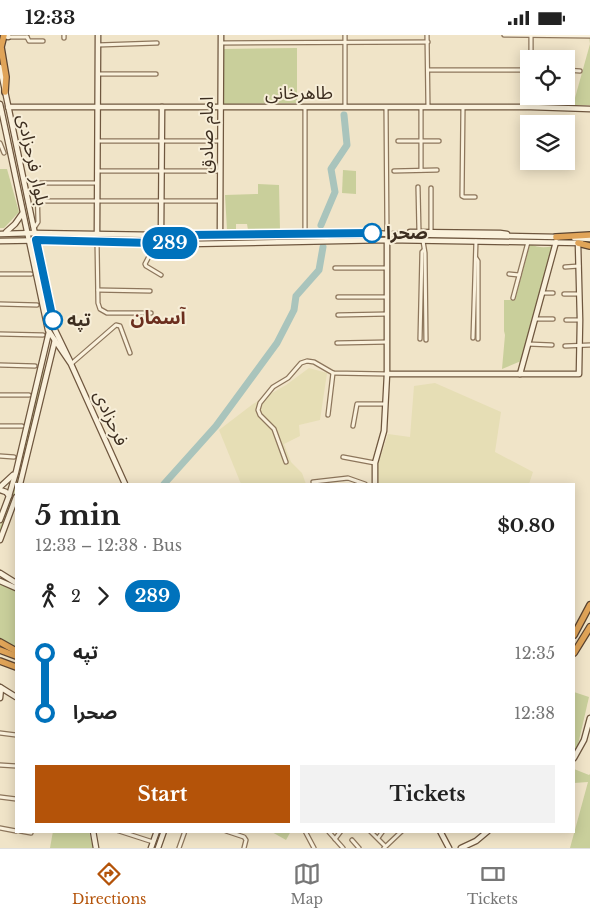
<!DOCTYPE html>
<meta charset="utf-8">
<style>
:root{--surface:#fff;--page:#f2f2f2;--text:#222;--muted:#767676;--line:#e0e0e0;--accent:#b45309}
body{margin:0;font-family:"Libre Baskerville","Noto Sans Arabic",serif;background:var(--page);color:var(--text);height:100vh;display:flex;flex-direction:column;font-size:19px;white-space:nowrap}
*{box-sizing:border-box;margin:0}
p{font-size:16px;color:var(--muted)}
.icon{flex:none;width:28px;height:28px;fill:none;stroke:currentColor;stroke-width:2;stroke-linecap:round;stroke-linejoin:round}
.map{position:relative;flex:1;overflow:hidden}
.details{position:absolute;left:15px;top:448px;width:560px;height:350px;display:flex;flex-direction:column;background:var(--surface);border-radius:0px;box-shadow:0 2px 12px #0003}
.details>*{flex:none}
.badge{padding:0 10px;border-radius:16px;font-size:18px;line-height:32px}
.fabs{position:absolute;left:520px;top:15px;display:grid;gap:10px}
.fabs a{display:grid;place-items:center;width:55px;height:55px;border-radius:0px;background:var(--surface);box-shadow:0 2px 12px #0003;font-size:25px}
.map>.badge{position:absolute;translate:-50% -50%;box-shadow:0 0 0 2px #fff}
.legs{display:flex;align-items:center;gap:8px;height:55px;padding:0 20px;font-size:16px}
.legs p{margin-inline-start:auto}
.overview{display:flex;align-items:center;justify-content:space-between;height:85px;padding:0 20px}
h1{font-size:28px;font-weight:700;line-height:38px}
.action{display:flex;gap:10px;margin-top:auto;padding:10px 20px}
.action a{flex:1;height:58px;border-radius:0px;background:var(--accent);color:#fff;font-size:20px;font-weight:700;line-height:58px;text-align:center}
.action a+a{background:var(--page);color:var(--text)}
ul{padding:0 20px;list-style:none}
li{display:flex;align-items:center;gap:18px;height:60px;font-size:19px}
li i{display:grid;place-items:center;width:8px;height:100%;margin:0 6px;background:currentColor}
li i::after{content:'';width:12px;height:12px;margin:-6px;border:4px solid;border-radius:50%;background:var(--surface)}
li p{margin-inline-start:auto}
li:first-child i{background:linear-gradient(#0000 50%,currentColor 0)}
li:last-child i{background:linear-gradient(currentColor 50%,#0000 0)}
.status{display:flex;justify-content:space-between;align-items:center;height:35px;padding:0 25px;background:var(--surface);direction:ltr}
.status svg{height:14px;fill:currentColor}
.menu{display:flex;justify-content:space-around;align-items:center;height:70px;border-top:1px solid var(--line);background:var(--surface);font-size:14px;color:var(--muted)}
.menu a{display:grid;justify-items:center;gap:2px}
.menu .on{color:var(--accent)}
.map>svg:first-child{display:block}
</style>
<div class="status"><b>12:33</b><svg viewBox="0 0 49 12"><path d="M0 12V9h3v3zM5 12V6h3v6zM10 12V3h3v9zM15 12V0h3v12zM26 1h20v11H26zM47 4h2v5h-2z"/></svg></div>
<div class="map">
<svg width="590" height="813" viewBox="0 0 590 813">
<rect width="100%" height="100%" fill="#f0e4c8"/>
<!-- farmland -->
<g fill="#e6deb5">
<path d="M 309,333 L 327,338 L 320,385 L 299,390 L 300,401 L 284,409 L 291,427 L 302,438 L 306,449 L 241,449 L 219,395 L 253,369 L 286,350 Z"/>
<path d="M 435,348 L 501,377 L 495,417 L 533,437 L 529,449 L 376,449 L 378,429 L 388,399 L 410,402 L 414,351 Z"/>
</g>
<!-- green -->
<g fill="#c9cf9b">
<path d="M 589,0 L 590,0 L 590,70 L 573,70 L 590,9 Z"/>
<path d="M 297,13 L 297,68 L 224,69 L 223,14 Z"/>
<path d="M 0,134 L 7,134 L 19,177 L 4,193 L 0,193 Z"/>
<path d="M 343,135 L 356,136 L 356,159 L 342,158 Z"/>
<path d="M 258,149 L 279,150 L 280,195 L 248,195 L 247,189 L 236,189 L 236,196 L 227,195 L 225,160 L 258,159 Z"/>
<path d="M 530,209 C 538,213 545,213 553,211 L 521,326 L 502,334 L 505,300 L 504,296 L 504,265 L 515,265 Z"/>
<path d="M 44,334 L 45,336 L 18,449 L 16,449 L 13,466 L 0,499 L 0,491 L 13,455 Z"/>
<path d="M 0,549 L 16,556 L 16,613 L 0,604 Z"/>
<path d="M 574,657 L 589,662 L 574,727 Z"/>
<path d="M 574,734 L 589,740 L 590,739 L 590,813 L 570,813 L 588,747 L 574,748 Z"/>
<path d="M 53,796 L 89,796 L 93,813 L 50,813 Z"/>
<path d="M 270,796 L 291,796 L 286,805 Z"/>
</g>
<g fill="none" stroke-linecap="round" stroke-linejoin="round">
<!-- river -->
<g stroke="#a9c4bc" stroke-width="7">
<path d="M 321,190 L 335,157 L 331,134 L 347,110 L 344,80"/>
<path d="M 164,449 L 216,391 L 277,308 L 294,275 L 296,261 L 319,235 L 323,212"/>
</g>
<!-- street casing -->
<g stroke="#8d765c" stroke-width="5.5">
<g id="street">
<path d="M 64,0 L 64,3"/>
<path d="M 427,0 L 428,72"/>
<path d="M 504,0 L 590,1"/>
<path d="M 531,0 L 531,24"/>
<path d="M 8,2 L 27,2"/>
<path d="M 27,2 L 29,6 L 43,6"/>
<path d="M 221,8 L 428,7"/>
<path d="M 98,10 L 157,8"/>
<path d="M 428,35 L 529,35"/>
<path d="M 566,35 L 580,36"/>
<path d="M 98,39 L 156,39"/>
<path d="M 531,61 L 531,72"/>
<path d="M 345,72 L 345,0"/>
<path d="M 386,72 L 387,199"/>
<path d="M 463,72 L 462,161 L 464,162 L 475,162"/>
<path d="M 98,106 L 220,106"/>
<path d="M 398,106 L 439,106"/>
<path d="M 0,108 L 4,118"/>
<path d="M 421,135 L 421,72"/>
<path d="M 97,136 L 220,136"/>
<path d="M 394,136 L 437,135"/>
<path d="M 418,152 L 419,197"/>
<path d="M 431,153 L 431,197"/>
<path d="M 37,166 L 220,166"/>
<path d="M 34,193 L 38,187 L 37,148 L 97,148"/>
<path d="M 305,199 L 305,72"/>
<path d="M 97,206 L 98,268 L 100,274 L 107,278 L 151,278"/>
<path d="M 423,206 L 425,218 L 426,305"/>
<path d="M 156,208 L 145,229 L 146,231 L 161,240"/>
<path d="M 476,223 L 478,226 L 478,304"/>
<path d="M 565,232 L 579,231"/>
<path d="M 335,233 L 387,233"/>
<path d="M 0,239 L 31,239"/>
<path d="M 509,239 L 519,240"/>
<path d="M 98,255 L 150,256"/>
<path d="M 542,258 L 553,258"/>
<path d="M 564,259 L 579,259"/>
<path d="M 338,262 L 387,262"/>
<path d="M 513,263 L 528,207"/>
<path d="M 0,269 L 37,270"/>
<path d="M 338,280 L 387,279"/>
<path d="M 535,284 L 553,284"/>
<path d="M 566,285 L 580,285"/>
<path d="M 0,299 L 43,300"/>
<path d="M 473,303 L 476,206"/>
<path d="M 420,304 L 422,217 L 424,215"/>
<path d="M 337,308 L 387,307"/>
<path d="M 528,309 L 552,310"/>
<path d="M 565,311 L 590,310"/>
<path d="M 71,329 L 116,290 L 120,291 L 130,318"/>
<path d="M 0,330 L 35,331"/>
<path d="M 0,360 L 29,360"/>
<path d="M 328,380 L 333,338"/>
<path d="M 0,391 L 22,391"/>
<path d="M 353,391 L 357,369 L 385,369"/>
<path d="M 0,421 L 14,422"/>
<path d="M 343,422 L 375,428"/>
<path d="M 286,427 L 274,394 L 260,380 L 258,375 L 260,368 L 273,352 L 288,343 L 301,328 L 307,326 L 314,327 L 333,338 L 387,339"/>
<path d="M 313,447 L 348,443 L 365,449"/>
<path d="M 0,698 L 16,700"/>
<path d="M 0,730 L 16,731"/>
<path d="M 0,762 L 16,764"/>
<path d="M 0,793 L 16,796"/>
<path d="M 20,796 L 31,798"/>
<path d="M 119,796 L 153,807"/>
<path d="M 226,796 L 244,802 L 246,805 L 244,813"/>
<path d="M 305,796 L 314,813"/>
<path d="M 328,796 L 343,813"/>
<path d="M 370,796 L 385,811"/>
<path d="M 378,803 L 383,796"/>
<path d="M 335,804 L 341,796"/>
<path d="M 352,805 L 359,813"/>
<path d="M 179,813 L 185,796"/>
<path d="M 384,813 L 402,796"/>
</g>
</g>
<!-- secondary casing -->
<g stroke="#6f573f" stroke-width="7">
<g id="secondary">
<path d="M 8,2 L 8,0"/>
<path d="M 0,32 L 55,295 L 70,326"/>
<path d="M 0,69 L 48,295 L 71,329 L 125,449"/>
<path d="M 8,72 L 531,72 L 590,74"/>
<path d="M 6,197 L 15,189 L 22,179"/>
<path d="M 410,197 L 500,198 L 507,199"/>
<path d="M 0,199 L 34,198 L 220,201 L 356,197 L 389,199 L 559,202"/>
<path d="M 97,199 L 98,0"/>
<path d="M 161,200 L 162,72"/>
<path d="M 220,201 L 221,0"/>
<path d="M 574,203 L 590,204"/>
<path d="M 0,206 L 64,205 L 190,209 L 387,205 L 581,208"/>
<path d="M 387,339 L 579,339 L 580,285 L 578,208"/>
<path d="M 520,339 L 556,207"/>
<path d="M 20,449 L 55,305"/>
<path d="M 375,449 L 375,428 L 384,396 L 387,339 L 387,205"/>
<path d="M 0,452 L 13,440"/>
<path d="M 0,455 L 6,457 L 9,461"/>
<path d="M 0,485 L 9,461 L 16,437 L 49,297"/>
<path d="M 0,505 L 16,462"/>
<path d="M 0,538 L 16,548"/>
<path d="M 0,546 L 16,553"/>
<path d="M 0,652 L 16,662"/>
<path d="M 0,663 L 1,653"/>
<path d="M 574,723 L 584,705 L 590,683"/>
<path d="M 93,796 L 96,813"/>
<path d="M 440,796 L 449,813"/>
<path d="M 151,813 L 157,796"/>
<path d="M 158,813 L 164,796"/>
<path d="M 461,813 L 476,806 L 488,796"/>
</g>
</g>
<!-- highway casing -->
<g stroke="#5b4430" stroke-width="8">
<g id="highway">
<path d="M 4,0 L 1,12 L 6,42 L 5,57"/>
<path d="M 556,202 L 590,200"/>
<path d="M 578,208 L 590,211"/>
<path d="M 574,600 L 590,570"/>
<path d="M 0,607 L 16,616"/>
<path d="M 0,615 L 16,621"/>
<path d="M 574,618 L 590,592"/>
<path d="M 0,626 L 16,632"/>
</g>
</g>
<!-- street -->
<use href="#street" stroke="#faf1dc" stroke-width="3"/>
<!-- secondary -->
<use href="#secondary" stroke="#faf1dc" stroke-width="4.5"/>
<!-- highway -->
<use href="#highway" stroke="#e0a458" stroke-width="5.5"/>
</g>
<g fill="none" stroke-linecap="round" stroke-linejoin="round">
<!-- line-1 casing -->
<g stroke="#fff" stroke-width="11">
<path id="line-1" d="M 53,285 L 36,205 L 190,209 L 193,204 L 188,200 L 372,198"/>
</g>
<!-- line-1 -->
<use href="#line-1" stroke="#0072bc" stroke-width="8"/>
</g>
<!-- markers -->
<g fill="#fff" stroke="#0072bc" stroke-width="2.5">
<circle cx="372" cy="198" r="9"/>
<circle cx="53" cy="285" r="9"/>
</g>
<g text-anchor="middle" stroke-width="4" stroke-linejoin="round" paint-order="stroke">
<!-- street labels -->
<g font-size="18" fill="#3d2e20" stroke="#f7eed8">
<text x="299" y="64">طاهرخانی</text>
<text transform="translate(207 100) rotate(-90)" y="6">امام صادق</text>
<text transform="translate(33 125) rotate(78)" y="6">بلوار فرحزادی</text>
<text transform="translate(111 383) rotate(66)" y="6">فرحزادی</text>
</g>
<!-- stop labels -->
<g font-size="18" font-weight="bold" fill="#3d2e20" stroke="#f7eed8" text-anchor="start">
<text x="386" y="204">صحرا</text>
<text x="67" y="291">تپه</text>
</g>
<!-- neighbourhood labels -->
<g font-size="19" font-weight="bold" fill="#6b2e1e" stroke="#f7eed8">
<text x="158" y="289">آسمان</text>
</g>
</g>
</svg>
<div class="fabs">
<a><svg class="icon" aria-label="locate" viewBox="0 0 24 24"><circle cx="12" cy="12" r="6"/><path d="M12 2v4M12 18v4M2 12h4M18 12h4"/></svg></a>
<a><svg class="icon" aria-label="layers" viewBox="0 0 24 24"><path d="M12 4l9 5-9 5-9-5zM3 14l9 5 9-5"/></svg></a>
</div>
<b class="badge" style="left:170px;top:208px;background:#0072bc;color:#fff">289</b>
<section class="details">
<div class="overview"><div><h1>5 min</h1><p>12:33 – 12:38 · Bus</p></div><b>$0.80</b></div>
<div class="legs"><svg class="icon" aria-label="walk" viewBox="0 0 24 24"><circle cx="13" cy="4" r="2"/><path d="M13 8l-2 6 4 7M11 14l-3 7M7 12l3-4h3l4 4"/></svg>2<svg class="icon" aria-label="forward" viewBox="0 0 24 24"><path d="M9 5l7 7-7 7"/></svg><b class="badge" style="background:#0072bc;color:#fff">289</b></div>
<ul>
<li><i style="color:#0072bc"></i><b>تپه</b><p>12:35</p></li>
<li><i style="color:#0072bc"></i><b>صحرا</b><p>12:38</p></li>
</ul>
<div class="action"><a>Start</a><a>Tickets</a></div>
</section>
</div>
<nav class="menu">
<a class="on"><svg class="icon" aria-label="directions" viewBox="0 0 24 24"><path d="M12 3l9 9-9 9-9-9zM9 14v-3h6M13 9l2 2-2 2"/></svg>Directions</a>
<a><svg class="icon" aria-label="map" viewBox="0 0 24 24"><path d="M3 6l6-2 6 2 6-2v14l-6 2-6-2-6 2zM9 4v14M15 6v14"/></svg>Map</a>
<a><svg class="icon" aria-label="tickets" viewBox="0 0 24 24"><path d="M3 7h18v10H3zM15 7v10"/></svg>Tickets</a>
</nav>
